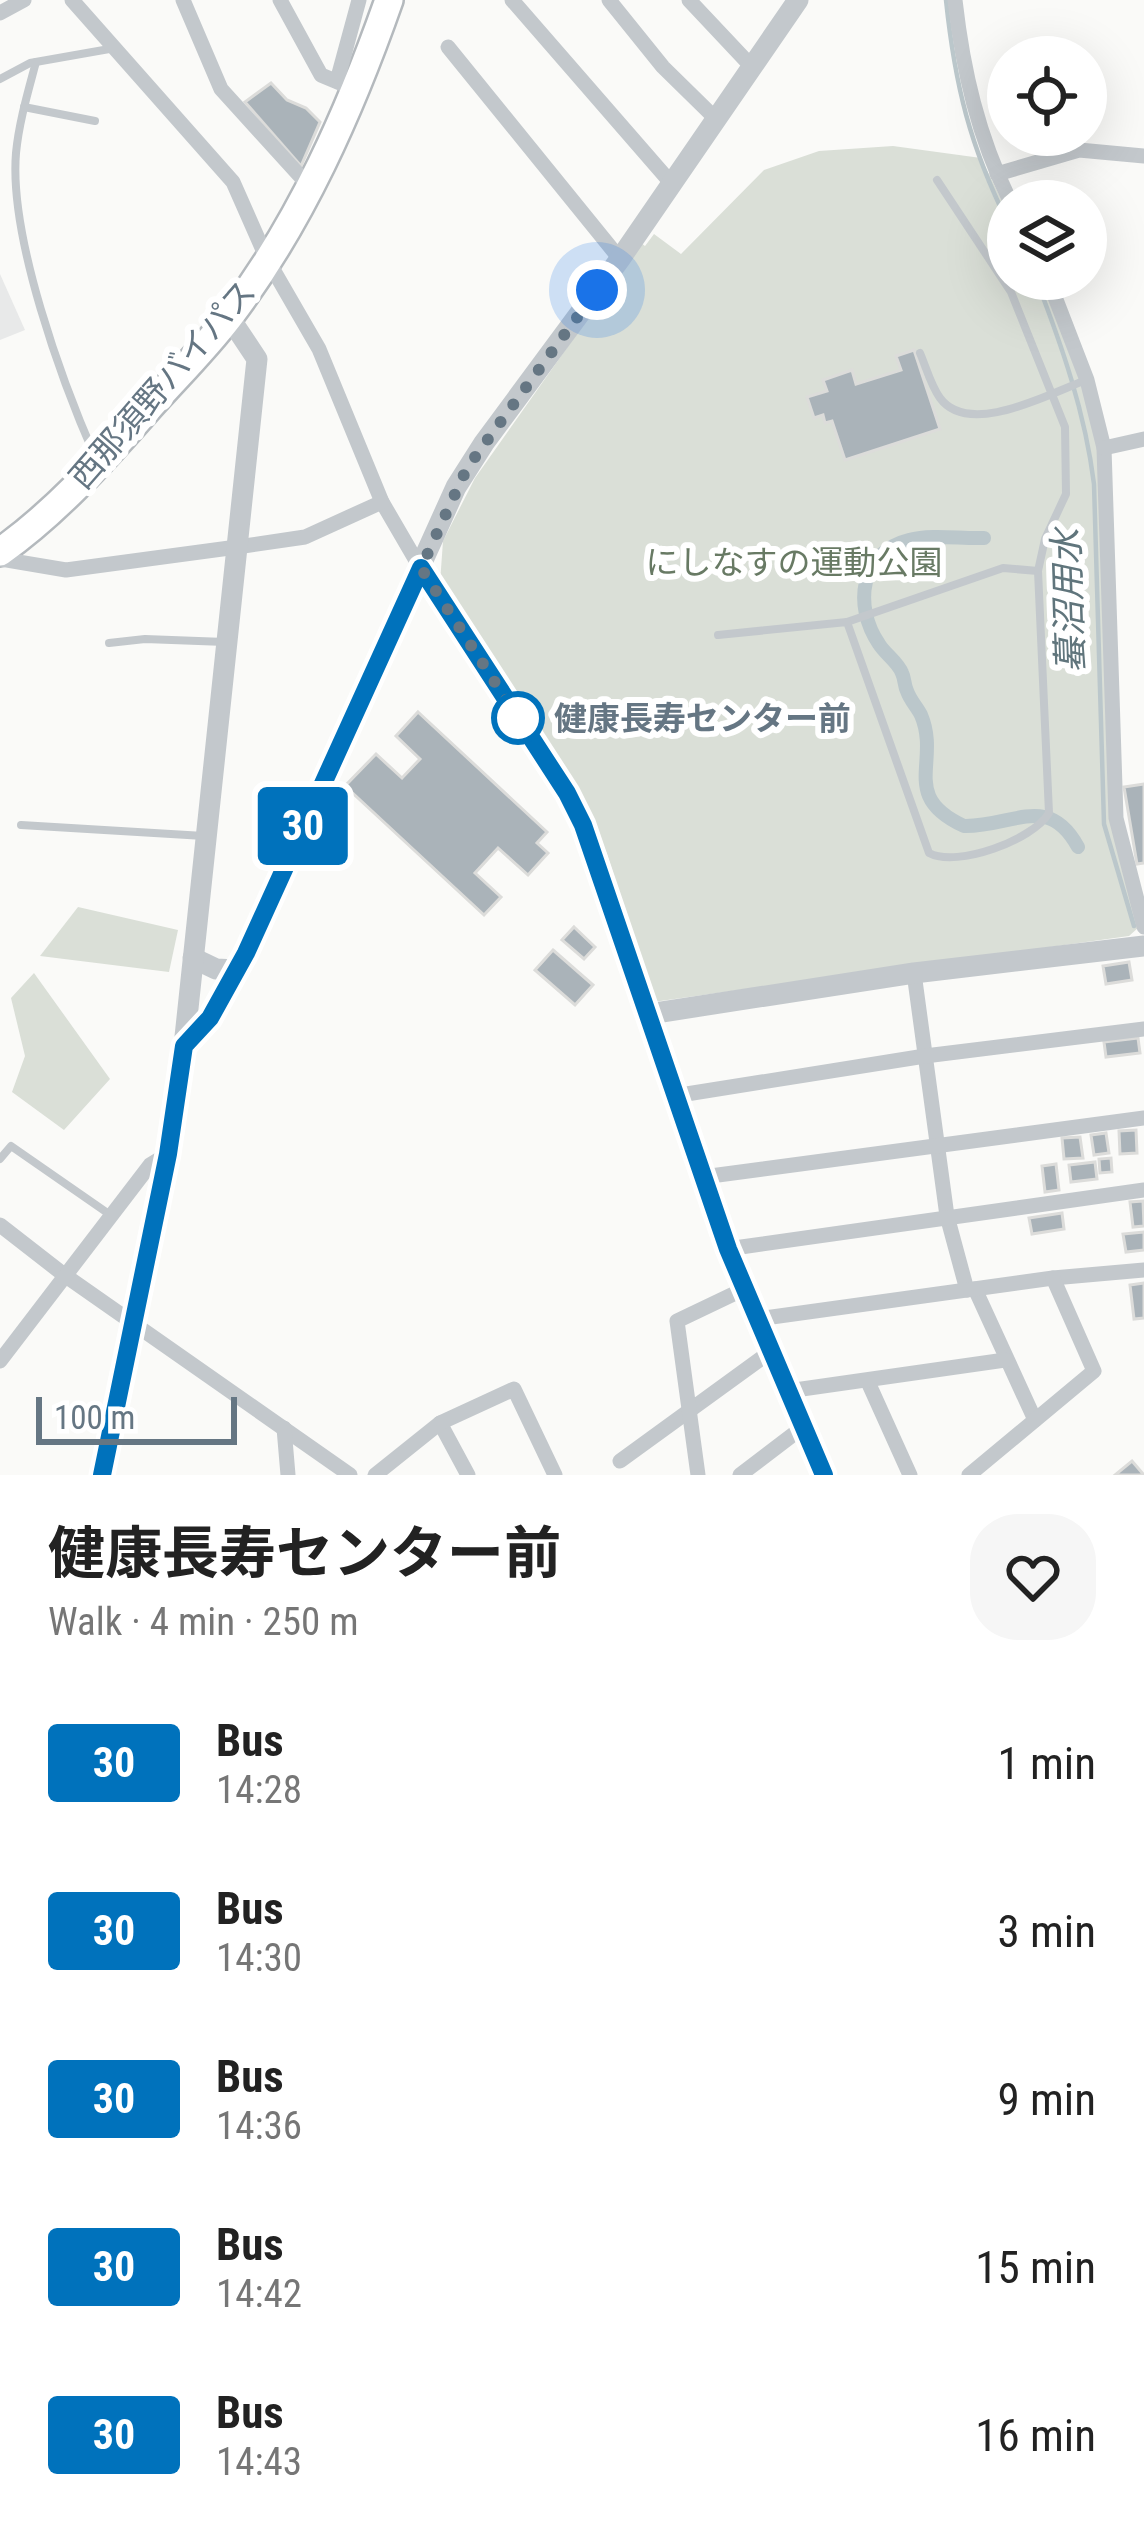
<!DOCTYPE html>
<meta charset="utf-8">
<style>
:root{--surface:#fff;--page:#f6f6f6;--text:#222;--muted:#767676}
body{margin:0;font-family:"Roboto Condensed","Noto Sans JP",sans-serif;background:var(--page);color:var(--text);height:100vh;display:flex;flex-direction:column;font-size:45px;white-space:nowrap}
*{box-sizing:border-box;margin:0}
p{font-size:39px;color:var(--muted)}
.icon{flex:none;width:66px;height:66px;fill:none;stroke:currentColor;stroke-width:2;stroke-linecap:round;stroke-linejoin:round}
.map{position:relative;height:1475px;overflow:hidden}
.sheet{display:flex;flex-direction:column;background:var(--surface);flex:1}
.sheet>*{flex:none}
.badge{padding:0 24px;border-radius:9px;font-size:42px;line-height:78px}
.controls{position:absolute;left:987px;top:36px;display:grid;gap:24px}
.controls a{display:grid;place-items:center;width:120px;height:120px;border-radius:50%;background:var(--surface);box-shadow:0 12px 48px #0002;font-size:60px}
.scale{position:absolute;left:36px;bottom:30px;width:201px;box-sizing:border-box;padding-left:12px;border:6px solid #657683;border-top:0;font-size:33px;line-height:42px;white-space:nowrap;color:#657683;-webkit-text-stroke:9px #fff;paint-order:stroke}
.you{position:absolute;width:60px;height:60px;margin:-30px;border:9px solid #fff;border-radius:50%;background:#1a73e8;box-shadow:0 0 0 18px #1a73e833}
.map>.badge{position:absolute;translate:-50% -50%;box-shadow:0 0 0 6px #fff}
.round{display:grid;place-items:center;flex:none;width:126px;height:126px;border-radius:48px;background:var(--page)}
.overview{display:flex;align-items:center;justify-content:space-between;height:204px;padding:0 48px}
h1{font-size:57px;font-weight:700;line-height:90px}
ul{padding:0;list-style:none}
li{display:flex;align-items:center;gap:36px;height:168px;padding:0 48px}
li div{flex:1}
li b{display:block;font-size:45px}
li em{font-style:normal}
li .badge{min-width:132px;font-weight:700;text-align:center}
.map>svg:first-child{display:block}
</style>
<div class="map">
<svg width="1144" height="1475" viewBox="0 0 1144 1475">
<rect width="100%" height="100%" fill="#fafaf8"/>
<!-- built -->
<path fill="#e8e9e9" d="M 0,274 L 25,330 L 0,340 Z"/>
<!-- green -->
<g fill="#dadfd7">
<path d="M 893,146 L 981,158 L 1008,213 L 1008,279 L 1041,279 L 1085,394 L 1098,451 L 1111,820 L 1139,927 L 1129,936 L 653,1002 L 607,854 L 586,803 L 440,583 L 443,541 L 475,478 L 641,243 L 645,246 L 654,234 L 681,254 L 764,170 L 819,151 Z"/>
<path d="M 78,907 L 178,930 L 169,972 L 40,956 Z"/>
<path d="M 34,973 L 110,1079 L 64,1130 L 12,1092 L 25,1056 L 11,998 Z"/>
</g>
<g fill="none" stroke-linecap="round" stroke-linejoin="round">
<!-- stream -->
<g stroke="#bbc7cb" stroke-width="4.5">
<path d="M 946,0 C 955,86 970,146 1008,223"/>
<path d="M 1036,279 C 1062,346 1085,412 1094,484 L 1104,824 L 1134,926"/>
</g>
<!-- canal -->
<path stroke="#bbc7cb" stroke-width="14" d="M 984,538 C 960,539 933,534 909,540 C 860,552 853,606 879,644 C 885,654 898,662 902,673 C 905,679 904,685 907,691 C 910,700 917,707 921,715 C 941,762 899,796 964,826 C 1013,827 1048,792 1078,847"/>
</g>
<!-- building -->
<g fill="#aab3b9" stroke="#dcdcda" stroke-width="3">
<path d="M 271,83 L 287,100 L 306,108 L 320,122 L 301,166 L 245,102 Z"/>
<path d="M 914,350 L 940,429 L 845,460 L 832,421 L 825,423 L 823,415 L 814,418 L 807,397 L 827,391 L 823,380 L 852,370 L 856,384 L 901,370 L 896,356 Z"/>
<path d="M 418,712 L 547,832 L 537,843 L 548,853 L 528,875 L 498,848 L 475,873 L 501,897 L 484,915 L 345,786 L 376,754 L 402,778 L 420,759 L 396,736 Z"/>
<path d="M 1144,784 L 1144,863 L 1137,864 L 1124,787 Z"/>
<path d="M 574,927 L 595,947 L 584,959 L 562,940 Z"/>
<path d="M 553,950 L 593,985 L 575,1005 L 535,970 Z"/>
<path d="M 1129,962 L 1132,980 L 1106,984 L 1103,966 Z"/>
<path d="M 1138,1038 L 1140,1053 L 1106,1057 L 1104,1042 Z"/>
<path d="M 1136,1130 L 1137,1153 L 1120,1154 L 1119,1131 Z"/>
<path d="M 1106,1133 L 1109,1153 L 1094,1155 L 1091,1135 Z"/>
<path d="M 1080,1137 L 1083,1158 L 1064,1159 L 1062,1138 Z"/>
<path d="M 1111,1158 L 1112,1172 L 1100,1173 L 1099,1159 Z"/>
<path d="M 1095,1162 L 1097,1179 L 1071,1182 L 1069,1165 Z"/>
<path d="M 1056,1164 L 1059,1190 L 1045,1192 L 1042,1166 Z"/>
<path d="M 1143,1201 L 1144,1226 L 1133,1227 L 1130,1202 Z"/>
<path d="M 1062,1213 L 1064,1229 L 1032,1234 L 1029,1218 Z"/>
<path d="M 1144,1232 L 1144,1250 L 1126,1252 L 1123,1234 Z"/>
<path d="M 1144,1283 L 1144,1318 L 1134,1319 L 1130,1285 Z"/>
<path d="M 1132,1461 L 1144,1475 L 1115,1475 Z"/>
</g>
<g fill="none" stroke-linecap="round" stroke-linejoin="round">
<!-- trunk casing -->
<g stroke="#b4b9bd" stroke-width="32">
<path id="trunk" d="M 0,552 C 55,513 100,463 144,413 C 172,381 203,351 229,317 C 301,222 350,111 389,0"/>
</g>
<!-- service -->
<g stroke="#c3c8cc" stroke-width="8">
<path d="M 36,62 C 28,92 19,122 16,153 C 9,237 62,382 96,459"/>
<path d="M 0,79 L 30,63 L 115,48"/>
<path d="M 24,107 L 95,121"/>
<path d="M 920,353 C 926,367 931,386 940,398 C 969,438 1051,393 1086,380"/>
<path d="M 847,622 L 1003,568 L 1038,571"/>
<path d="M 718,635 L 847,622 L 929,853 C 957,868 1033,840 1049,813 L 1038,571 L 1045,539 L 1066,494 L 1065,427 L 1011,292 L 937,180"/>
<path d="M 109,643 L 145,639 L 225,642"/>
<path d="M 21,825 L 204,836"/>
<path d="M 0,1159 L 11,1146 L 109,1214"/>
</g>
<!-- minor -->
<g stroke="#c3c8cc" stroke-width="15">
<path d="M 72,0 L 233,182 L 267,259 L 319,349 L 382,502 L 421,569"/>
<path d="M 183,0 L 221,89 L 310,187"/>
<path d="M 280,0 L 321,75 L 357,90"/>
<path d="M 512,0 L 672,184"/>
<path d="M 609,0 L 663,67 L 716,119"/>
<path d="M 689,0 L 752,67"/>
<path d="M 955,0 C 963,71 978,136 1010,201"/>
<path d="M 0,13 L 24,0"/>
<path d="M 448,47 L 620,259"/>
<path d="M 337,81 L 359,0"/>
<path d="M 997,174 L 1079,150 L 1144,156"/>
<path d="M 1048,279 L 1087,380 L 1104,448 L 1116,818 L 1144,927"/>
<path d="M 1104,448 L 1144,439"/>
<path d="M 0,559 L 66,570 L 237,547 L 305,537 L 382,502"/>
<path d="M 914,973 L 947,1216 L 967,1290"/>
<path d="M 674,1096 L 925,1056 L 1144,1029"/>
<path d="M 703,1177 L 1144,1118"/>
<path d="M 0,1225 L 63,1274 L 350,1475"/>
<path d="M 727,1249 L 1144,1190"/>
<path d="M 975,1289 L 1035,1420"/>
<path d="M 757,1319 L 1053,1278 L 1144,1270"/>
<path d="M 0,1361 L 150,1165 L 168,1154"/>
<path d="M 868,1382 L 910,1475"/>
<path d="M 788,1391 L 1005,1360"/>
<path d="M 440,1423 L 468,1475"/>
<path d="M 284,1428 L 288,1475"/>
<path d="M 620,1461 L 770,1352"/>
<path d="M 375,1475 L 440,1423 L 514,1389 L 555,1475"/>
<path d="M 698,1475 L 677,1321 L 744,1289"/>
<path d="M 740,1475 L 803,1427"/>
<path d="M 969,1475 L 1094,1371 L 1053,1278"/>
</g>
<!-- tertiary -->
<g stroke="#c3c8cc" stroke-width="21">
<path d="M 421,569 L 567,793 L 583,825 L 727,1249 L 824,1475"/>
<path d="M 193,958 L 216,969 L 237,970"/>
<path d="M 649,1014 L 914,973 L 1144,946"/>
<path d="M 184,1046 L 210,1018 L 246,953 L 456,487 L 484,443 L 620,259 L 798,0"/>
<path d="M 102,1475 L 168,1154 L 184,1046 L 257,359 L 229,317"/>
</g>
<!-- trunk -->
<use href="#trunk" stroke="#fff" stroke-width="27"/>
</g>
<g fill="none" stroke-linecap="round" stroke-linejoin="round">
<!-- line casing -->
<g stroke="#fff" stroke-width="27">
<path id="line" d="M 102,1475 L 168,1154 L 184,1046 L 210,1018 L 246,953 L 421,568 L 567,793 L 583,825 L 728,1249 L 824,1475"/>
</g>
<!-- line -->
<use href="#line" stroke="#0072bc" stroke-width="18"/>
<!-- walk -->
<path stroke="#657683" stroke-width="12" stroke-dasharray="0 21.6" d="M 518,718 L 421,568 L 467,468 L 597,290"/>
</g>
<!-- markers -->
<circle fill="#fff" stroke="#0072bc" stroke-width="6" cx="518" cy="718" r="24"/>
<g text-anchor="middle" stroke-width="12" stroke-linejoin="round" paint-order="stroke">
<!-- street labels -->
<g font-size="33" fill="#657683" stroke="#fff">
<text transform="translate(162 384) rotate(-49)" y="12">西那須野バイパス</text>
</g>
<!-- park labels -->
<g font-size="33" fill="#687a64" stroke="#fff">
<text x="794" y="574">にしなすの運動公園</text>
</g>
<!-- stop labels -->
<g font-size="33" font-weight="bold" fill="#657683" stroke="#fff" text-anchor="start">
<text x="554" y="730">健康長寿センター前</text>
</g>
<!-- water labels -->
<g font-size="36" font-style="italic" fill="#60757c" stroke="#fff">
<text transform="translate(1068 601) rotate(-92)" y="13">蟇沼用水</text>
</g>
</g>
</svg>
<div class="controls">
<a><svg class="icon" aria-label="locate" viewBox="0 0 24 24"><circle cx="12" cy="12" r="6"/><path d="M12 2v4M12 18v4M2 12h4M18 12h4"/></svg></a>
<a><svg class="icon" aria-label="layers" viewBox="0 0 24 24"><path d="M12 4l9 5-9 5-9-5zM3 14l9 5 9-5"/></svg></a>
</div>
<div class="scale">100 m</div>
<div class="you" style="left:597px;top:290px"></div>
<b class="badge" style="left:303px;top:826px;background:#0072bc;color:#fff">30</b>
</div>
<section class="sheet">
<div class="overview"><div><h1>健康長寿センター前</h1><p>Walk · 4 min · 250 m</p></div><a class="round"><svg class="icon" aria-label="heart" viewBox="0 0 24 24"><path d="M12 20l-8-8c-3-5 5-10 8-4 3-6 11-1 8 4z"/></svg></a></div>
<ul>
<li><span class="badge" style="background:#0072bc;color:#fff">30</span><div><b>Bus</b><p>14:28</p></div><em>1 min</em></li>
<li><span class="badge" style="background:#0072bc;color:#fff">30</span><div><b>Bus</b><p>14:30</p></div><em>3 min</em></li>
<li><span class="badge" style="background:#0072bc;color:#fff">30</span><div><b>Bus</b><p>14:36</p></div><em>9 min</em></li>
<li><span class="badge" style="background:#0072bc;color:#fff">30</span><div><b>Bus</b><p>14:42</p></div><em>15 min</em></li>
<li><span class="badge" style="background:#0072bc;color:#fff">30</span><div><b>Bus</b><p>14:43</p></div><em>16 min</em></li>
</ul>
</section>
